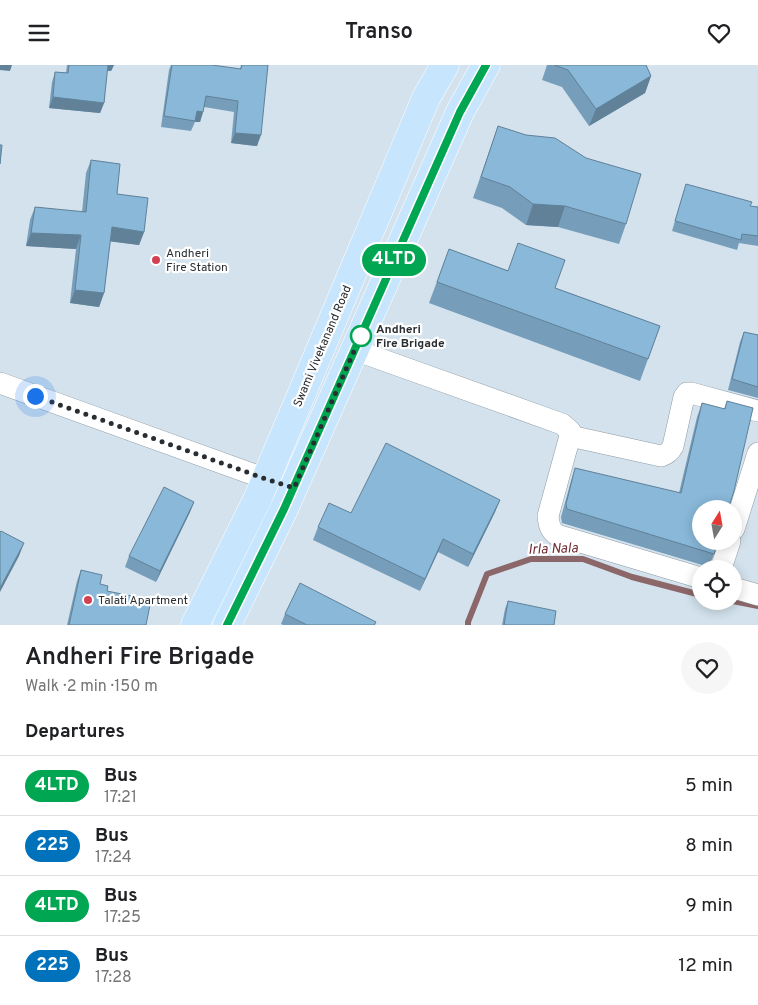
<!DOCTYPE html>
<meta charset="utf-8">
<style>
:root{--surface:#fff;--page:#f6f6f6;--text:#202124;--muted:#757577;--line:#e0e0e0}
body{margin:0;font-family:Overpass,sans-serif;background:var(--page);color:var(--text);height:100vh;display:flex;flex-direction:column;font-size:19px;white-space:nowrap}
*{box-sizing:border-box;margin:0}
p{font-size:16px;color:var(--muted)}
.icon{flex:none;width:28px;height:28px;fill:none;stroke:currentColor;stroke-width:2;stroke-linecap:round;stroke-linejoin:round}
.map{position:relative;height:560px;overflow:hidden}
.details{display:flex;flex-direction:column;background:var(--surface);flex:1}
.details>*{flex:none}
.badge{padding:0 10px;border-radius:16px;font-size:18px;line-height:32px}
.needle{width:32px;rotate:11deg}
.controls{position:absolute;left:692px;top:435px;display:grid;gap:10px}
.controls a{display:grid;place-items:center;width:50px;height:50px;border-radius:50%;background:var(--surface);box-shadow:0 2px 12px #0003;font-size:25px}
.you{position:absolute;width:25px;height:25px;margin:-12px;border:4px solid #fff;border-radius:50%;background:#1a73e8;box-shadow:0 0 0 8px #1a73e833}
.map>.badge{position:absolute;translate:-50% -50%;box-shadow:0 0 0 2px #fff}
h2{padding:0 25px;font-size:19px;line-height:45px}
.round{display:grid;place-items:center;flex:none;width:52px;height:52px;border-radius:26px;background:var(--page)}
.headline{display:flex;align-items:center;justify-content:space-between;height:85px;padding:0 25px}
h1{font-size:24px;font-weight:600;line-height:38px}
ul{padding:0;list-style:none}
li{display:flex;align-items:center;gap:15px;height:60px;padding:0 25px;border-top:1px solid var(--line)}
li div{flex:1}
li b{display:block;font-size:19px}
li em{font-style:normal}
li .badge{min-width:55px;font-weight:700;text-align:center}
header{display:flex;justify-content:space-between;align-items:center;height:65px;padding:0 25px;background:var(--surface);font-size:22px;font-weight:600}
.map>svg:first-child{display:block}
</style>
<header><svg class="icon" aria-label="menu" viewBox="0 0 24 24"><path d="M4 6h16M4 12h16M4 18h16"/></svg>Transo<svg class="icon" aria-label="heart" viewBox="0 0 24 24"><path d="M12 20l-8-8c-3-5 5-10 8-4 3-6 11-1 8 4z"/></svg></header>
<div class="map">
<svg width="758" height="560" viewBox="0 0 758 560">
<rect width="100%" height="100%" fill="#d3e2ed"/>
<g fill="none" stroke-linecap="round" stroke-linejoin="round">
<!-- stream -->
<g stroke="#8c6769" stroke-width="6">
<path d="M 733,536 L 758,541"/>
<path d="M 468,560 L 468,557 L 487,509 L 531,494 L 583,494 L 632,512 L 701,530"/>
</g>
<!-- street casing -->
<g stroke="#8e9ca6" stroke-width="22">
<g id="street">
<path d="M 355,285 L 562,359 L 570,366 L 570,371"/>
<path d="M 0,318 L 266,414 L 294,423"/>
<path d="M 734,464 L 758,388"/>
<path d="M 721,504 L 730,476"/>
<path d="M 701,513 L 557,470 C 550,465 549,460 548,451 L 570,371 L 661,391 C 667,389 670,387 673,381 L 684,332 L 687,328 L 691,328 L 758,346"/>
<path d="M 734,523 L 758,530"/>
</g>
</g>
<!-- primary casing -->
<g stroke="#fff" stroke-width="29">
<g id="primary">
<path d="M 195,560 L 257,435 L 426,33 L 445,0"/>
<path d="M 227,560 L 284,444 L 460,47 L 486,0"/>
</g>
</g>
<!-- street -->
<use href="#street" stroke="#fff" stroke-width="21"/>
<!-- primary -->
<use href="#primary" stroke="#c7e6fd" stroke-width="28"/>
</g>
<!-- wall -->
<g fill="#769ebb">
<path d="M 67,0 L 114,0 L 111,6 L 107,6 L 104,38 L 100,48 L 49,43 L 52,17 L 55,7 L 66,8 Z"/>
<path d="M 171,0 L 212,0 L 240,4 L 241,0 L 268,0 L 257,81 L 231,78 L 234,47 L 204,42 L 203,47 L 200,57 L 195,57 L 191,66 L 161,62 L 169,5 Z"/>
<path d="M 547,0 L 646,0 L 651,11 L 645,28 L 589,61 L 562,22 L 542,15 Z"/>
<path d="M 498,61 L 626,159 L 619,179 L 558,162 L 526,160 L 502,143 L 473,133 Z"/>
<path d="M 91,95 L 144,167 L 139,180 L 110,176 L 104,228 L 99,242 L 70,238 L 76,184 L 26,181 L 30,155 L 35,142 L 82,147 L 86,108 Z"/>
<path d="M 686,119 L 750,141 L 758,142 L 758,181 L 739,178 L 737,185 L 672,166 Z"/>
<path d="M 449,184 L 660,261 L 640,316 L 429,238 Z"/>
<path d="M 744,267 L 758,270 L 758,333 L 728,325 L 740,277 Z"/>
<path d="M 727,336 L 714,489 L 709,502 L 562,458 L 561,452 L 571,416 L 575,403 L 679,428 L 697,352 L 702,338 L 724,344 Z"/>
<path d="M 500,435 L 495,447 L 468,502 L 438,487 L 420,526 L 313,475 L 318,462 L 351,448 Z"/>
<path d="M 194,437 L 190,447 L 156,517 L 125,502 L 129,491 Z"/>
<path d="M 81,505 L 100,519 L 107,526 L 146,560 L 67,560 L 77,516 Z"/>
<path d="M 508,536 L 554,560 L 502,560 L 505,544 Z"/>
<path d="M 285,549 L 376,557 L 375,560 L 283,560 L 281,559 Z"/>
</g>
<!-- shaded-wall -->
<g fill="#608198">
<path d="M 0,0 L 12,0 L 10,6 L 0,5 Z"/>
<path d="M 107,0 L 114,0 L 111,6 L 105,5 Z"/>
<path d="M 651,11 L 645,28 L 589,61 L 596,44 Z"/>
<path d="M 53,32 L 104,38 L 100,48 L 49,43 Z"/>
<path d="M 197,46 L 203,47 L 200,57 L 195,57 Z"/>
<path d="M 235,68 L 261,70 L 257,81 L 231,78 Z"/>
<path d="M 533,139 L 565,141 L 558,162 L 526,160 Z"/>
<path d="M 112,162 L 144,167 L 139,180 L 107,176 Z"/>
<path d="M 31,168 L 81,170 L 76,184 L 26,181 Z"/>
<path d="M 75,225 L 104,228 L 99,242 L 70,238 Z"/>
<path d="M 500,435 L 495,447 L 468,502 L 473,489 Z"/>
<path d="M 194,437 L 190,447 L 156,517 L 160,506 Z"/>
<path d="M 443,474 L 438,487 L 420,526 L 425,514 Z"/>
<path d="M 24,478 L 19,491 L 0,527 L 0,523 Z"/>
</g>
<!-- building -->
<g fill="#89b8d9" stroke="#608198">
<path d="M 69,0 L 108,0 L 104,38 L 53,32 L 55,7 L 68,8 Z"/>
<path d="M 172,0 L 212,0 L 241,4 L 242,0 L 268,0 L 261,70 L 235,68 L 238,36 L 206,31 L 203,47 L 197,46 L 195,56 L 164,51 Z"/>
<path d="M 554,0 L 646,0 L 651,11 L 596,44 L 568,5 Z"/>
<path d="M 498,61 L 526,70 L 555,73 L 586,93 L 641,109 L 626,159 L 565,141 L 533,139 L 510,122 L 481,112 Z"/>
<path d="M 0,80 L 2,80 L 0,99 Z"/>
<path d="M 91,95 L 120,99 L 117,129 L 148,133 L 144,167 L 112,162 L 104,228 L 75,225 L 81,170 L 31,168 L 35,142 L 86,147 Z"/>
<path d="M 686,119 L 752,137 L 750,141 L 758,142 L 758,171 L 742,169 L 741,175 L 675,156 Z"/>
<path d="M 518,178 L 565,195 L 555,223 L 660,261 L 648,294 L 437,217 L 449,184 L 508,206 Z"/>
<path d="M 744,267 L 758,270 L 758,322 L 732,314 Z"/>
<path d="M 727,336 L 753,343 L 734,426 L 728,444 L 701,444 L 701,476 L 718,476 L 714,489 L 567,444 L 566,439 L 575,403 L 681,428 L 702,338 L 725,344 Z"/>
<path d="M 386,378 L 500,435 L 473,489 L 443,474 L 425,514 L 318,462 L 329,438 L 351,448 Z"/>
<path d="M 164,422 L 194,437 L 160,506 L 129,491 Z"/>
<path d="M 1,466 L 24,478 L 0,523 L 0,467 Z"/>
<path d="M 81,505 L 102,510 L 100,519 L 108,521 L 107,526 L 151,535 L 146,560 L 69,560 Z"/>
<path d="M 300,518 L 376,557 L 374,560 L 307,560 L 285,549 Z"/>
<path d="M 508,536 L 556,546 L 554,560 L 504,560 Z"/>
</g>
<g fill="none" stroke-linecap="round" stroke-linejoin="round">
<!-- line casing -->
<g stroke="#fff" stroke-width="11">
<path id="line" d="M 227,560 L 284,444 L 460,47 L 486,0"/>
</g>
<!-- line -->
<use href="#line" stroke="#00a651" stroke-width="8"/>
<!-- walk -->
<path stroke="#292e32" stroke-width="5" stroke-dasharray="0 9" d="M 35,331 L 266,414 L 294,423 L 362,268 L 361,271"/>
</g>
<!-- markers -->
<g fill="#d24153" stroke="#fff" stroke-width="2">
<circle cx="156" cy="195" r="5"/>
<circle cx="88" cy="535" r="5"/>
</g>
<circle fill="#fff" stroke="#00a651" stroke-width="2.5" cx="361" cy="271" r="10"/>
<g text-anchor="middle" stroke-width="4.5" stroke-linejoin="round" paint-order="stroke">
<!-- poi labels -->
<g font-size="12" fill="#292e32" stroke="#fff" text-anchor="start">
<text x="166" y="192">Andheri<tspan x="166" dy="14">Fire Station</tspan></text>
<text x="98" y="539">Talati Apartment</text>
</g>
<!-- stop labels -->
<g font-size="12" font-weight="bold" fill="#292e32" stroke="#fff" text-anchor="start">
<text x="376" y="268">Andheri<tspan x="376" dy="14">Fire Brigade</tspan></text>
</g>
<!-- street labels -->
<g font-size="12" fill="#292e32" stroke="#fff">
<text transform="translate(322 281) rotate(-67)" y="4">Swami Vivekanand Road</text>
</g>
<!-- water labels -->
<g font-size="14" font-style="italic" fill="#6f2a30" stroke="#fff">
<text transform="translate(553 483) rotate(-2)" y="5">Irla Nala</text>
</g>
</g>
</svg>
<div class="controls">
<a><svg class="needle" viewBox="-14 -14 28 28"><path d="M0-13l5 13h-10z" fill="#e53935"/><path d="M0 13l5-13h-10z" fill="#757577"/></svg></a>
<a><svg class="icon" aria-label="locate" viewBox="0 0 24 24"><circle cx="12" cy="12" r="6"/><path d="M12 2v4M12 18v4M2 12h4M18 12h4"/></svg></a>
</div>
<div class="you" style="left:35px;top:331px"></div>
<b class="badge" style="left:394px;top:195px;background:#00a651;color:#fff">4LTD</b>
</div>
<section class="details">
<div class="headline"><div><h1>Andheri Fire Brigade</h1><p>Walk · 2 min · 150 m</p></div><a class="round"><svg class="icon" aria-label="heart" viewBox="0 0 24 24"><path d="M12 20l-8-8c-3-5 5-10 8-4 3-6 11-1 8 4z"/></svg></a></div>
<h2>Departures</h2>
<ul>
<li><span class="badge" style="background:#00a651;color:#fff">4LTD</span><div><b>Bus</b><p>17:21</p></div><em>5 min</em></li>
<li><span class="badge" style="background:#0072bc;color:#fff">225</span><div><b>Bus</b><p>17:24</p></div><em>8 min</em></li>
<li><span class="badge" style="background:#00a651;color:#fff">4LTD</span><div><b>Bus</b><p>17:25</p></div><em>9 min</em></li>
<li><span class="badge" style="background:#0072bc;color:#fff">225</span><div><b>Bus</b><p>17:28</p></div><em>12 min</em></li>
</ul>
</section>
